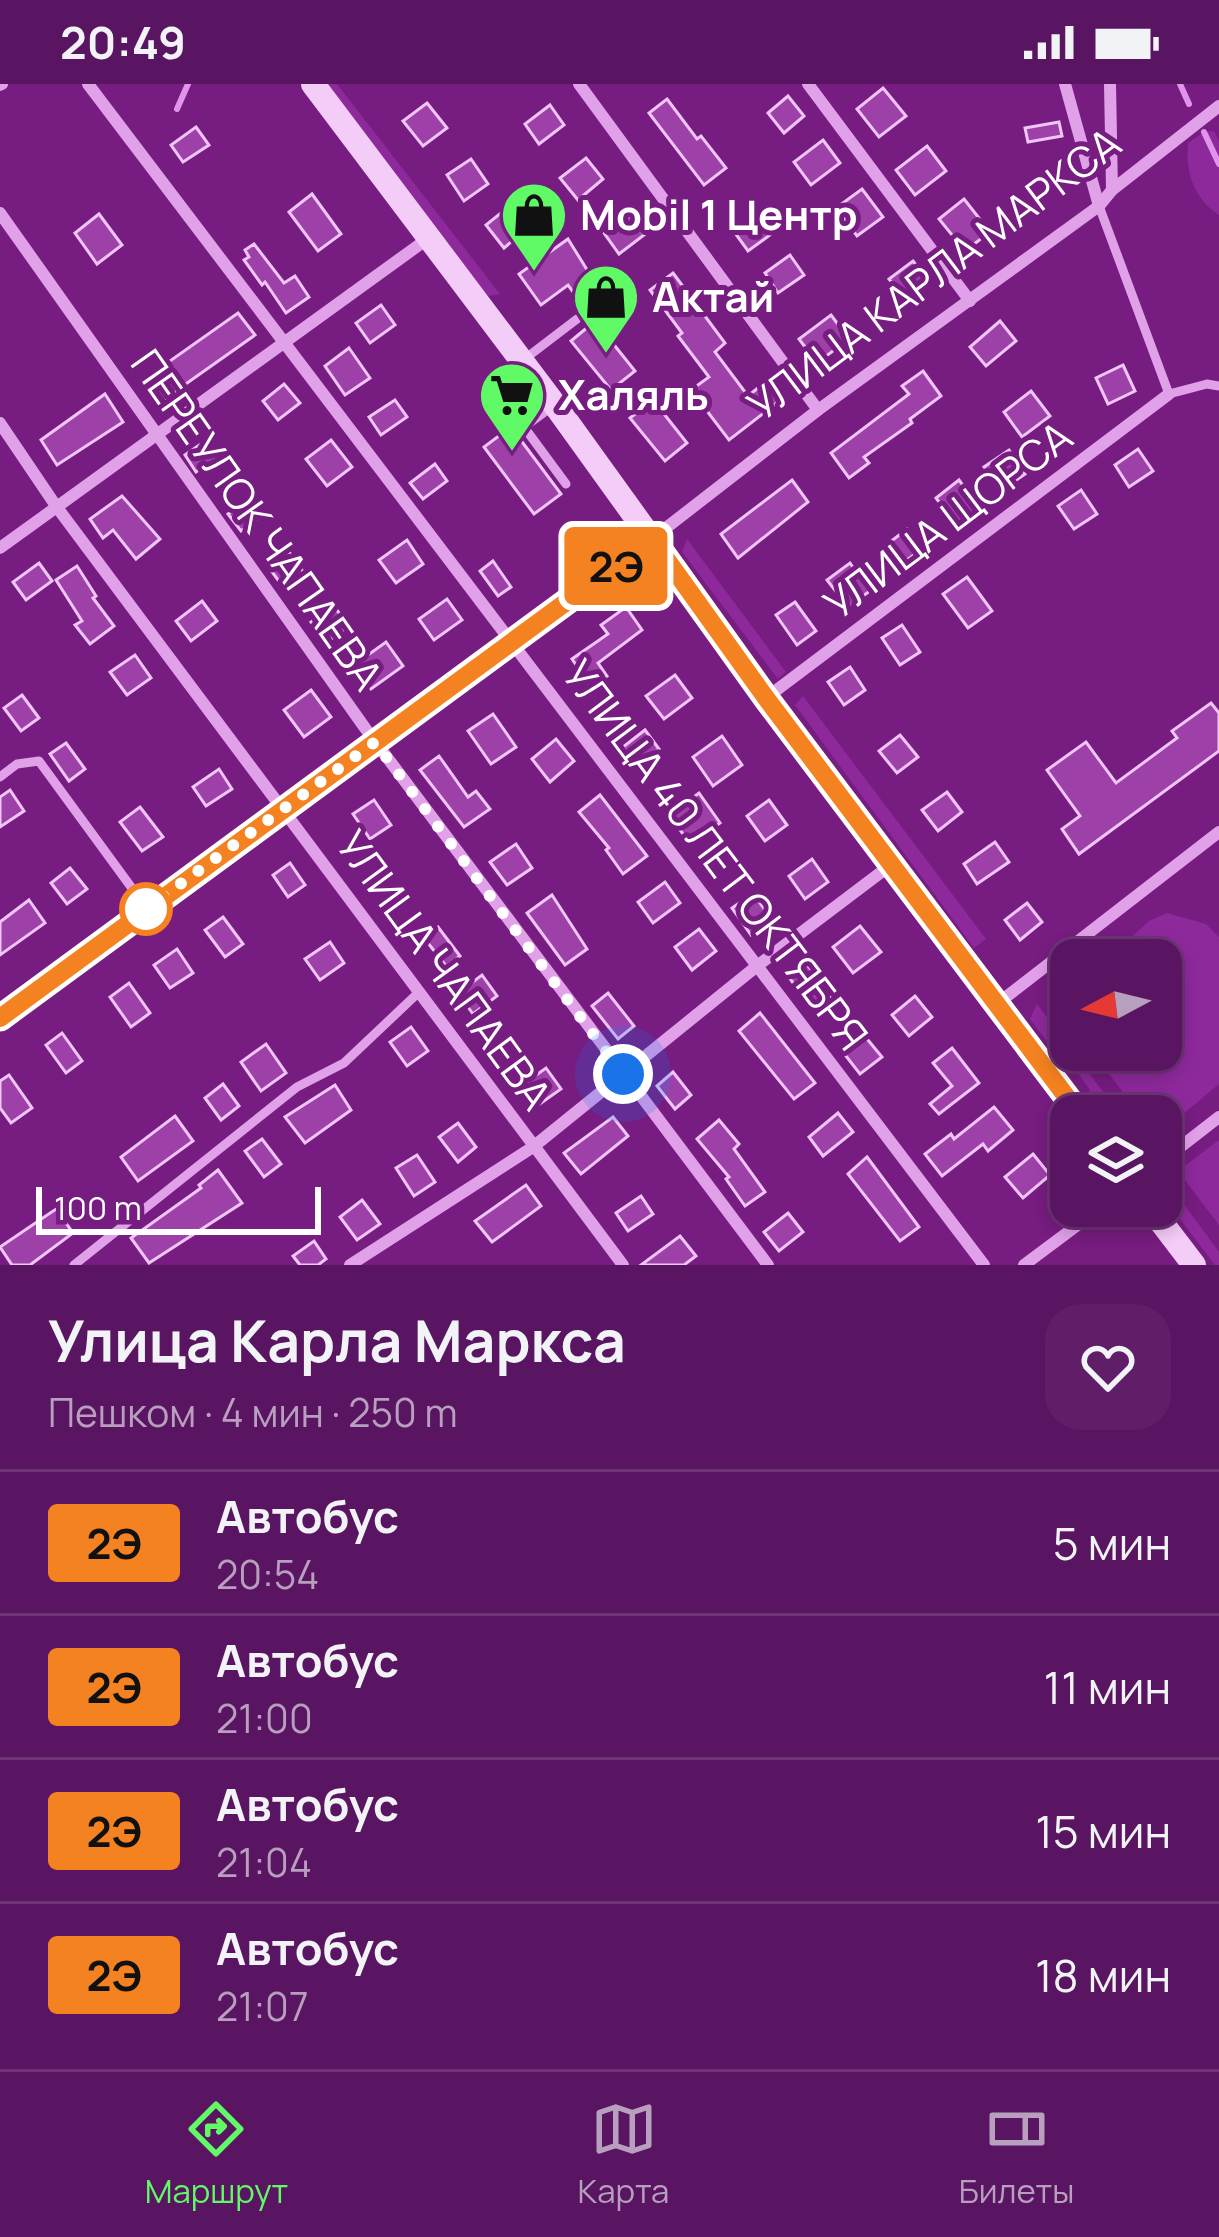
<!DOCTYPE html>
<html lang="ru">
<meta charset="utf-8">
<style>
:root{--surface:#591561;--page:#5f1e67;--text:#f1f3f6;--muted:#b79fbd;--line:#6e3476;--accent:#5ffa66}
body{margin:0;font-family:Manrope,sans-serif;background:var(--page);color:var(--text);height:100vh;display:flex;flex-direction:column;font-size:45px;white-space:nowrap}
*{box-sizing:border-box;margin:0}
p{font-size:39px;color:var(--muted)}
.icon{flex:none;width:66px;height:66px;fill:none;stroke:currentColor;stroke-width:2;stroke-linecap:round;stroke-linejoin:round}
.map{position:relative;height:1181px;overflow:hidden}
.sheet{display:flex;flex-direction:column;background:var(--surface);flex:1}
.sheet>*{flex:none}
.badge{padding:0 24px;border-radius:9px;font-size:42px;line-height:78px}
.needle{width:78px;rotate:263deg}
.tools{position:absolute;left:1050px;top:855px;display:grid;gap:24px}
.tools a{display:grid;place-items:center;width:132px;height:132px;border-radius:24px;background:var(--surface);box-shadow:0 6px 18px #0003,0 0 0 3px var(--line);font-size:60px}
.scale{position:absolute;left:36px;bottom:30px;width:285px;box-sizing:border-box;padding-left:12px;border:6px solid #fff;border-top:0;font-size:33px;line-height:42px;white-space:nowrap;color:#fff;-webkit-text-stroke:9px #771c81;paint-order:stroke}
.you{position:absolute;width:60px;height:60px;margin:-30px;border:9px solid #fff;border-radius:50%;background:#1a73e8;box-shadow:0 0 0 18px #1a73e833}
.map>.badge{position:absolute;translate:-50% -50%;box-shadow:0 0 0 6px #fff}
.round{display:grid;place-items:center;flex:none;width:126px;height:126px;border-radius:36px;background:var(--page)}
.overview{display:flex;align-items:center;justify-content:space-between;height:204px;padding:0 48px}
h1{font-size:57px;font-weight:700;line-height:90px}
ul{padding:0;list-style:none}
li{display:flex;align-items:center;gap:36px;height:144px;padding:0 48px;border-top:3px solid var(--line)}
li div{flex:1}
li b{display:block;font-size:45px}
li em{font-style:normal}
li .badge{min-width:132px;font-weight:700;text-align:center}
.status{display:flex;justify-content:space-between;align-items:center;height:84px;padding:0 60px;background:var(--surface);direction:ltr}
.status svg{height:33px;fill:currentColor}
.dock{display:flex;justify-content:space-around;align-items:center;height:168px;border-top:3px solid var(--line);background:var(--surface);font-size:33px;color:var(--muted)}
.dock a{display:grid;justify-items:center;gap:6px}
.dock .on{color:var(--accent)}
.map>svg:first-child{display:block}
</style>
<div class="status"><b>20:49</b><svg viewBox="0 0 49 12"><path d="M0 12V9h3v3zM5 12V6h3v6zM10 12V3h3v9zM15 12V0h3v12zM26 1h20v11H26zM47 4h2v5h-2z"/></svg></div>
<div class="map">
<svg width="1219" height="1181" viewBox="0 0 1219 1181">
<rect width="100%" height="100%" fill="#771c81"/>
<!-- green -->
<g fill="#8e299c">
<path d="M 324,0 L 337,0 L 500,210 L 488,212 Z"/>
<path d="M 1214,47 L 1219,57 L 1219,131 C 1194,115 1185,88 1188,59 L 1204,48 Z"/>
<path d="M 687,455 L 786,588 L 778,595 L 682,468 Z"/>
<path d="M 803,612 L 986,855 L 974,864 L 795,621 Z"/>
<path d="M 1167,829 L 1206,840 L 1219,853 L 1219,1000 L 1176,1036 L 1161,1040 L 1161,1032 L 1142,1032 L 1090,966 L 1161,966 L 1161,876 L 1107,876 L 1149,837 Z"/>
<path d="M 1037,920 L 1121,1032 L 1101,1032 L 1086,1013 L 1090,1006 L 1072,981 L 1067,984 L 1030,935 Z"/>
<path d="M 1219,1056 L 1219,1141 L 1178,1087 Z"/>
<path d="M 1162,1090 L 1219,1168 L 1219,1181 L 1215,1181 L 1161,1110 Z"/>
</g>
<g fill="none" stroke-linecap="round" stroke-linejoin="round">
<!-- stream -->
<g stroke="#e094eb" stroke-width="6">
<path d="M 1180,0 L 1189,20"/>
<path d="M 177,25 L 188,0"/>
<path d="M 1204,48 L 1219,80"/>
</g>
</g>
<!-- building -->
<g fill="#9d41a9" stroke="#f1c5f7" stroke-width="3">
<path d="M 883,4 L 906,32 L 879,53 L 857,25 Z"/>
<path d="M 788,12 L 804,32 L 784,49 L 768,29 Z"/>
<path d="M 667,15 L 697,55 L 701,52 L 726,84 L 704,101 L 649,29 Z"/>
<path d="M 427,19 L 447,44 L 423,62 L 403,37 Z"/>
<path d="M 550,21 L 564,41 L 539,60 L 525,40 Z"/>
<path d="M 1059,38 L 1062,52 L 1028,58 L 1025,44 Z"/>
<path d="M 196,43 L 209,61 L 183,78 L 171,61 Z"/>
<path d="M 823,56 L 840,79 L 811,101 L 794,78 Z"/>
<path d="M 927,62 L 946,87 L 915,111 L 896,86 Z"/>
<path d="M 586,74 L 603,95 L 578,116 L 560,94 Z"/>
<path d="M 471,75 L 488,100 L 464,117 L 447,91 Z"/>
<path d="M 862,105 L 883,133 L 857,152 L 836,124 Z"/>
<path d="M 312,110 L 341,150 L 318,167 L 289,128 Z"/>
<path d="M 964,115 L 990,148 L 965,167 L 939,135 Z"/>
<path d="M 512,120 L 530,142 L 504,164 L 486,141 Z"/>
<path d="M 99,130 L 122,161 L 97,180 L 75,149 Z"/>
<path d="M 628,130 L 644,151 L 619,170 L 604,149 Z"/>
<path d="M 757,133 L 770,151 L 748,167 L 735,149 Z"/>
<path d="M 568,155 L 607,218 L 590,231 L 568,201 L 541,221 L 519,190 Z"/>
<path d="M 254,160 L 284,199 L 295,192 L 309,213 L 286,229 L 265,198 L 262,201 L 244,176 L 249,173 L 245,166 Z"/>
<path d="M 790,171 L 804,191 L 778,209 L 765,189 Z"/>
<path d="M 913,177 L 929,199 L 906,217 L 889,195 Z"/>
<path d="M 673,189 L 725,259 L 715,268 L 748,312 L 769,295 L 783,314 L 729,356 L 691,306 L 709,293 L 678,252 L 682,249 L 650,206 Z"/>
<path d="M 381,221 L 395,241 L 370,259 L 356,239 Z"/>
<path d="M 238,229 L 255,251 L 166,314 L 150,291 Z"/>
<path d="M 831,231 L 849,255 L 817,279 L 799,255 Z"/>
<path d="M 595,237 L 635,287 L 611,306 L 571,257 Z"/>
<path d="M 1000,237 L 1016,257 L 986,282 L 970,263 Z"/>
<path d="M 349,264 L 370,294 L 345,311 L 325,282 Z"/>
<path d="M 1123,281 L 1135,307 L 1108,320 L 1096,294 Z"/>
<path d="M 923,287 L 941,312 L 910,335 L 912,339 L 864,373 L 869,379 L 849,394 L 831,369 L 909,310 L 902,302 Z"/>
<path d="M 284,300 L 300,319 L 278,336 L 263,317 Z"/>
<path d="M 1031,307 L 1050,332 L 1022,353 L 1004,328 Z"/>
<path d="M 105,310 L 123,338 L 57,381 L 41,356 Z"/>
<path d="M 395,316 L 407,333 L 381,351 L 369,333 Z"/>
<path d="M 653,316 L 687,359 L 665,377 L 630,334 Z"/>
<path d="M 511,343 L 561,410 L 534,430 L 484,363 Z"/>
<path d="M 208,355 L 220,372 L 196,388 L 185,371 Z"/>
<path d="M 331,356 L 352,383 L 327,402 L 306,375 Z"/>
<path d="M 1138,365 L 1153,387 L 1129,403 L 1115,381 Z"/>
<path d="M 1009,366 L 1025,390 L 1000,407 L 984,383 Z"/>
<path d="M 435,380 L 447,397 L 423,415 L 410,399 Z"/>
<path d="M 792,396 L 808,418 L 738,474 L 721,450 Z"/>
<path d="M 959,396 L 980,425 L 957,442 L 936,414 Z"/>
<path d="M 1081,406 L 1097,430 L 1074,445 L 1058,422 Z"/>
<path d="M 122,412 L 160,455 L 136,475 L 113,446 L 103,454 L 90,435 Z"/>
<path d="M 252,412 L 265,429 L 241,447 L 228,430 Z"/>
<path d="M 907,445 L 922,465 L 896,484 L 882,464 Z"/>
<path d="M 407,456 L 423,480 L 396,499 L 379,476 Z"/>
<path d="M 287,465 L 306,492 L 286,507 L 267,481 Z"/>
<path d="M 493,477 L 511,503 L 498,512 L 480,487 Z"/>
<path d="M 39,479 L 52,497 L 26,516 L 13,498 Z"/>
<path d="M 850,479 L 870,507 L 848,523 L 827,496 Z"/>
<path d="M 77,482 L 96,512 L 93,514 L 114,542 L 90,560 L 75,541 L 82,537 L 56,496 Z"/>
<path d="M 967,493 L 992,527 L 968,544 L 943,510 Z"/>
<path d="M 447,515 L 462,536 L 434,556 L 419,535 Z"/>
<path d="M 202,517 L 217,537 L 191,557 L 176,537 Z"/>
<path d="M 795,518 L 816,547 L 797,561 L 776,531 Z"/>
<path d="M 333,521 L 349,542 L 326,559 L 311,538 Z"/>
<path d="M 626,523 L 642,546 L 598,579 L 607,592 L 591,603 L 572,575 L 608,550 L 601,541 Z"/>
<path d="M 902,541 L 920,568 L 900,581 L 882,554 Z"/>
<path d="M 386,558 L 403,582 L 371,605 L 354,581 Z"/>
<path d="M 135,571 L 151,594 L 127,611 L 110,588 Z"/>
<path d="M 850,583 L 865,606 L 844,621 L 828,598 Z"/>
<path d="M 675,591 L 692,614 L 664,635 L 646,612 Z"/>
<path d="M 311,606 L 331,633 L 304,653 L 284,626 Z"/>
<path d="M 22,611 L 39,634 L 21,647 L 4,624 Z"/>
<path d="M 1211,619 L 1219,629 L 1219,667 L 1079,770 L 1062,745 L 1080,732 L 1047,686 L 1086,658 L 1116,699 L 1177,654 L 1172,647 Z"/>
<path d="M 493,630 L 516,663 L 491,680 L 468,647 Z"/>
<path d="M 645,646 L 659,665 L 637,682 L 623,663 Z"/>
<path d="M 900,651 L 918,673 L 897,689 L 879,667 Z"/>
<path d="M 722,652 L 742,681 L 713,702 L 693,673 Z"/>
<path d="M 556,655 L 574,677 L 550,698 L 532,675 Z"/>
<path d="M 66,659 L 85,685 L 69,697 L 50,670 Z"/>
<path d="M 439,672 L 468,713 L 476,707 L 490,725 L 464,743 L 420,686 Z"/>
<path d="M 219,685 L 232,705 L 206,722 L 193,703 Z"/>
<path d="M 10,706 L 24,727 L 0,743 L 0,713 Z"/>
<path d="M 947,708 L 962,728 L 938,747 L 922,726 Z"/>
<path d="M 699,709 L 720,739 L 691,761 L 669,731 Z"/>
<path d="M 600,711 L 647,772 L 623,790 L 606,766 L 609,764 L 579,728 Z"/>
<path d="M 374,716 L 391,741 L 370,755 L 353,730 Z"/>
<path d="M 769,716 L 787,741 L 765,757 L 747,732 Z"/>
<path d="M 140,723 L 163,753 L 142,767 L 120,738 Z"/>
<path d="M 995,758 L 1009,778 L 977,800 L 964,780 Z"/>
<path d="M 516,760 L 532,784 L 507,801 L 490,778 Z"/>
<path d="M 812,775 L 828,798 L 805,815 L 789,792 Z"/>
<path d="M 290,779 L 305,801 L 288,813 L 273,791 Z"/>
<path d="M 70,784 L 87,805 L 67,820 L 51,799 Z"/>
<path d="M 665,798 L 680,819 L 653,839 L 638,818 Z"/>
<path d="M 753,809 L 772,836 L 751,851 L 732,824 Z"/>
<path d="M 552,811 L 587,865 L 565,881 L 527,829 Z"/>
<path d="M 29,816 L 45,839 L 0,871 L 0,838 Z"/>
<path d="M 1027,819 L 1042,838 L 1020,856 L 1005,836 Z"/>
<path d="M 223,833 L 243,860 L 225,873 L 205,846 Z"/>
<path d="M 860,842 L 881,868 L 853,889 L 833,863 Z"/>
<path d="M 438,843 L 460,872 L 446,882 L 424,854 Z"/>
<path d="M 699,845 L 716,867 L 692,886 L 675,863 Z"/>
<path d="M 330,858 L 344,879 L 320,896 L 305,875 Z"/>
<path d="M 177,865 L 193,889 L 170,904 L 154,881 Z"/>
<path d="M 806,879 L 832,913 L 814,927 L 788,892 Z"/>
<path d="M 482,891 L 497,912 L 473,930 L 458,909 Z"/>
<path d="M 129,899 L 150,929 L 131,943 L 110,913 Z"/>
<path d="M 608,909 L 634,942 L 618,955 L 592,922 Z"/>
<path d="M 915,912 L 932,933 L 909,952 L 892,931 Z"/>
<path d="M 760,929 L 815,999 L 794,1015 L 739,947 Z"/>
<path d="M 411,943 L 428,967 L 407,982 L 390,958 Z"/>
<path d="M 62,949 L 82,977 L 66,989 L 46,961 Z"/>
<path d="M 863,950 L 882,973 L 860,990 L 842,967 Z"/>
<path d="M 266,960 L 286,989 L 261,1007 L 241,978 Z"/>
<path d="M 952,964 L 979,999 L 939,1030 L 930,1020 L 952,1002 L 933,979 Z"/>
<path d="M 546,984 L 561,1005 L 537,1022 L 522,1001 Z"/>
<path d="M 673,988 L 691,1011 L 675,1025 L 657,1002 Z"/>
<path d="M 9,991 L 32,1024 L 11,1039 L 0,1024 L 0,997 Z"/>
<path d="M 223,1000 L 239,1022 L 221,1036 L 205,1014 Z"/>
<path d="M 335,1001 L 351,1026 L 305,1059 L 285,1033 Z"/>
<path d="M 994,1023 L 1013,1046 L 988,1067 L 983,1060 L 942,1092 L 925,1070 L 951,1050 L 954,1055 Z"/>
<path d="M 838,1029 L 853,1048 L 823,1072 L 809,1053 Z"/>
<path d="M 175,1032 L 193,1057 L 138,1097 L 121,1073 Z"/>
<path d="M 613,1033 L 628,1052 L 581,1090 L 564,1069 Z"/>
<path d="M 719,1036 L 739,1060 L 734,1065 L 765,1108 L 745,1122 L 726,1095 L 729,1093 L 697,1055 Z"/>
<path d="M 458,1039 L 476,1063 L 458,1078 L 439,1053 Z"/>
<path d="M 262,1055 L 281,1080 L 264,1093 L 245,1067 Z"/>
<path d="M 1033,1070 L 1050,1091 L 1023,1114 L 1005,1093 Z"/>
<path d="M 417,1071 L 435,1098 L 414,1112 L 396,1084 Z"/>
<path d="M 867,1073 L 919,1143 L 900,1157 L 848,1090 Z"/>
<path d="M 218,1086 L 242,1119 L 149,1179 L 131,1154 L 201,1104 L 199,1101 Z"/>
<path d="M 526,1101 L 541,1122 L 492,1158 L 475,1137 Z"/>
<path d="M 641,1112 L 653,1130 L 628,1147 L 616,1129 Z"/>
<path d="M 362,1116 L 380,1140 L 357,1156 L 340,1133 Z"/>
<path d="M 56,1125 L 73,1149 L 30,1181 L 12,1181 L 0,1163 Z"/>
<path d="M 788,1129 L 803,1148 L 779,1167 L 764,1148 Z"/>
<path d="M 680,1152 L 696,1172 L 684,1181 L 641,1181 Z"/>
<path d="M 314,1157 L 326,1175 L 318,1181 L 300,1181 L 293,1172 Z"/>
</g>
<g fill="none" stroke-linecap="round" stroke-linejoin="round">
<!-- lane -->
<g stroke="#e1a1e9" stroke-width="9">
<path d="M 1099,122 L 1169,310 L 1207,300 L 1219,302"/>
<path d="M 522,277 L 577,235"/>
<path d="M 550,324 L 524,343 L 566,400"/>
<path d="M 0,693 L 17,680 L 39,677 L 145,822"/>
<path d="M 74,1181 L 297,1003 L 344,979 L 418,909"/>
</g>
<!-- street -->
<g stroke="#e1a1e9" stroke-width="12">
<path d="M 88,0 L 984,1181"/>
<path d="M 579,0 L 818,326"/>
<path d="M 808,0 L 970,217"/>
<path d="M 1065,0 L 1099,122"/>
<path d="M 1110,0 L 1112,106"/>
<path d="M 0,1 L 2,0"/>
<path d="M 0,129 L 365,644 L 768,1181"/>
<path d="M 0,339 L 56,422 L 623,1181"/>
<path d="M 653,454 L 818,326 L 1099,122 L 1112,106 L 1219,22"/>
<path d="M 0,464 L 430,153"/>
<path d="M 766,614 L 1169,310"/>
<path d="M 997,920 L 1219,748"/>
<path d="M 1161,1078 L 1219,1033"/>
<path d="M 350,1181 L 533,1063 L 757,882 L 892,780"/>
<path d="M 1024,1181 L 1103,1122"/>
</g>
<!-- secondary -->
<g stroke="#f3ccf7" stroke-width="24">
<path d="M 313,0 L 555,321 L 766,614 L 1081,1032"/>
<path d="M 0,934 L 653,455"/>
<path d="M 1149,1122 L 1194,1181"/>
</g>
</g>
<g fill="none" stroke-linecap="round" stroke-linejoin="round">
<!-- line casing -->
<g stroke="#fff" stroke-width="27">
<path id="line" d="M 0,934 L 652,455 L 766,614 L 1081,1032"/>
</g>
<!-- line -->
<use href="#line" stroke="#f58220" stroke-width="18"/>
<!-- walk -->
<path stroke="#fff" stroke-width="12" stroke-dasharray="0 21.6" d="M 146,825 L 375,658 L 623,990"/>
</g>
<!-- icons -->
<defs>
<g id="shop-pin" transform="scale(3.45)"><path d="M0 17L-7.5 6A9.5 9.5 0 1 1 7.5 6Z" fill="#5ffa66" stroke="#771c81"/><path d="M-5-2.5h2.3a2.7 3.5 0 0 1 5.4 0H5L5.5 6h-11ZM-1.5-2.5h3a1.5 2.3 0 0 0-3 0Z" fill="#111"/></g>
<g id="supermarket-pin" transform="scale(3.45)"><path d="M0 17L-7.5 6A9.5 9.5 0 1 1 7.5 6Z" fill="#5ffa66" stroke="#771c81"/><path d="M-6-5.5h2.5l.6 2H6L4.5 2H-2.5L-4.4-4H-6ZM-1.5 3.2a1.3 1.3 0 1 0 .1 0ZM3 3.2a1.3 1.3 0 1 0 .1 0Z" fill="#111"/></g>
</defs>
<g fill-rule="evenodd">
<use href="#shop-pin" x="534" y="131"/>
<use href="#shop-pin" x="606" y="213"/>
<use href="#supermarket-pin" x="512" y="311"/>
</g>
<!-- markers -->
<circle fill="#fff" stroke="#f58220" stroke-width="6" cx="146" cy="825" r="24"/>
<g text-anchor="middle" stroke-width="10" stroke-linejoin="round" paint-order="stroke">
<!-- poi labels -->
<g font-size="42" font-weight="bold" fill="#fff" stroke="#771c81" text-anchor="start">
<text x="580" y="146">Mobil 1 Центр</text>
<text x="652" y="228">Актай</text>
<text x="558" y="326">Халяль</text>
</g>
<!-- street labels -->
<g font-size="42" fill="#fff" stroke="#771c81">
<text transform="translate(934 190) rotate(-37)" y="15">УЛИЦА КАРЛА МАРКСА</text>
<text transform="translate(257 436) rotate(55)" y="15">ПЕРЕУЛОК ЧАПАЕВА</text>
<text transform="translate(948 436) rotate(-37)" y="15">УЛИЦА ЩОРСА</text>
<text transform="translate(715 771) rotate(53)" y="15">УЛИЦА 40 ЛЕТ ОКТЯБРЯ</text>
<text transform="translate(444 886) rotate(54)" y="15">УЛИЦА ЧАПАЕВА</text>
</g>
</g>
</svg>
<div class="tools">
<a><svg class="needle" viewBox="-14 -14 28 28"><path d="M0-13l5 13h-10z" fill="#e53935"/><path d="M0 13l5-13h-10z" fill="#b79fbd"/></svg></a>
<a><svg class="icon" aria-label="layers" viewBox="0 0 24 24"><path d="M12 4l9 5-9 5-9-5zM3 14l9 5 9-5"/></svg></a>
</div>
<div class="scale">100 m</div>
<div class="you" style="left:623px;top:990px"></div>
<b class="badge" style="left:616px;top:482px;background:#f58220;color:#111">2Э</b>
</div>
<section class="sheet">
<div class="overview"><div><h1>Улица Карла Маркса</h1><p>Пешком · 4 мин · 250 m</p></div><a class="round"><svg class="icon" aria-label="heart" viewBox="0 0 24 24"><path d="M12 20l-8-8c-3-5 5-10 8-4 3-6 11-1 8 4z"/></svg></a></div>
<ul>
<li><span class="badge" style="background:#f58220;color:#111">2Э</span><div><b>Автобус</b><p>20:54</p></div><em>5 мин</em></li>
<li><span class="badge" style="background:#f58220;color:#111">2Э</span><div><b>Автобус</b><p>21:00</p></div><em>11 мин</em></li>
<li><span class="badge" style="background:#f58220;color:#111">2Э</span><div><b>Автобус</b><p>21:04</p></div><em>15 мин</em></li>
<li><span class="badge" style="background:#f58220;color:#111">2Э</span><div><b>Автобус</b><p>21:07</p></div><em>18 мин</em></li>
</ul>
</section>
<nav class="dock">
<a class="on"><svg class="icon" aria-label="directions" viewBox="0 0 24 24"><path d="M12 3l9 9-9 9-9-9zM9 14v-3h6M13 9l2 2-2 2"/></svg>Маршрут</a>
<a><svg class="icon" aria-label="map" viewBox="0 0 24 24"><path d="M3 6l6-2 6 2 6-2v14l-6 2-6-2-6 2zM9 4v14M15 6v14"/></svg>Карта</a>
<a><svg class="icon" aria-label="tickets" viewBox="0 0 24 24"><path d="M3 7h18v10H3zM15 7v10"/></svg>Билеты</a>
</nav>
